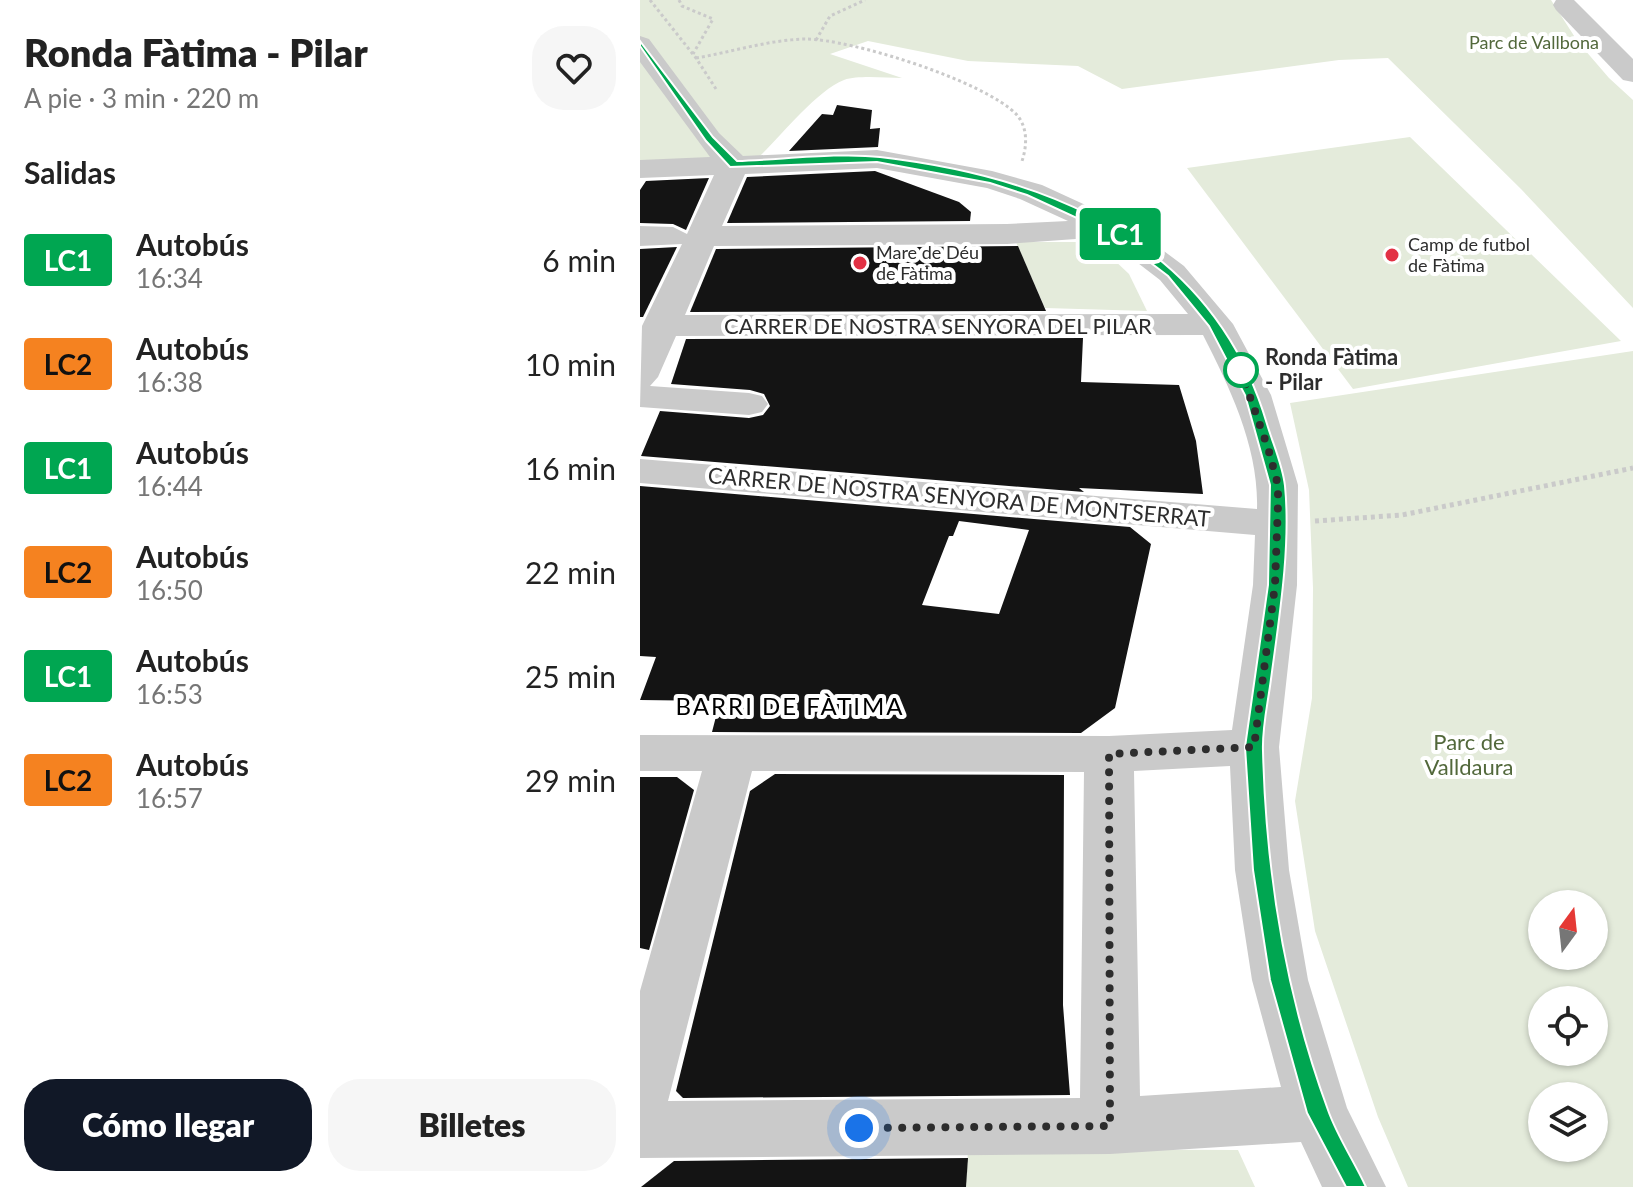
<!DOCTYPE html>
<html lang="es">
<meta charset="utf-8">
<style>
:root{--surface:#fff;--page:#f6f6f6;--text:#222;--muted:#767676;--accent:#111827}
body{margin:0;font-family:Lato,sans-serif;background:var(--page);color:var(--text);height:100vh;display:flex;flex-direction:column;font-size:30px;white-space:nowrap}
*{box-sizing:border-box;margin:0}
p{font-size:26px;color:var(--muted)}
.icon{flex:none;width:44px;height:44px;fill:none;stroke:currentColor;stroke-width:2;stroke-linecap:round;stroke-linejoin:round}
.map{position:relative;flex:1;overflow:hidden}
.drawer{display:flex;flex-direction:column;background:var(--surface);width:640px}
.drawer>*{flex:none}
.badge{padding:0 16px;border-radius:6px;font-size:28px;line-height:52px}
.needle{width:52px;rotate:15deg}
.controls{position:absolute;left:888px;top:890px;display:grid;gap:16px}
.controls a{display:grid;place-items:center;width:80px;height:80px;border-radius:50%;background:var(--surface);box-shadow:0 2px 6px #0004;font-size:40px}
.you{position:absolute;width:40px;height:40px;margin:-20px;border:6px solid #fff;border-radius:50%;background:#1a73e8;box-shadow:0 0 0 12px #1a73e833}
.map>.badge{position:absolute;translate:-50% -50%;box-shadow:0 0 0 4px #fff}
h2{padding:0 24px;font-size:30px;line-height:72px}
.round{display:grid;place-items:center;flex:none;width:84px;height:84px;border-radius:32px;background:var(--page)}
.head{display:flex;align-items:center;justify-content:space-between;height:136px;padding:0 24px}
h1{font-size:38px;font-weight:800;line-height:60px}
.button{display:flex;gap:16px;margin-top:auto;padding:16px 24px}
.button a{flex:1;height:92px;border-radius:32px;background:var(--accent);color:#fff;font-size:32px;font-weight:800;line-height:92px;text-align:center}
.button a+a{background:var(--page);color:var(--text)}
ul{padding:0;list-style:none}
li{display:flex;align-items:center;gap:24px;height:104px;padding:0 24px}
li div{flex:1}
li b{display:block;font-size:30px}
li em{font-style:normal}
li .badge{min-width:88px;font-weight:700;text-align:center}
main{display:flex;flex:1;min-height:0}
.map>svg:first-child{display:block}
</style>
<main>
<section class="drawer">
<div class="head"><div><h1>Ronda Fàtima - Pilar</h1><p>A pie · 3 min · 220 m</p></div><a class="round"><svg class="icon" aria-label="heart" viewBox="0 0 24 24"><path d="M12 20l-8-8c-3-5 5-10 8-4 3-6 11-1 8 4z"/></svg></a></div>
<h2>Salidas</h2>
<ul>
<li><span class="badge" style="background:#00a651;color:#fff">LC1</span><div><b>Autobús</b><p>16:34</p></div><em>6 min</em></li>
<li><span class="badge" style="background:#f58220;color:#111">LC2</span><div><b>Autobús</b><p>16:38</p></div><em>10 min</em></li>
<li><span class="badge" style="background:#00a651;color:#fff">LC1</span><div><b>Autobús</b><p>16:44</p></div><em>16 min</em></li>
<li><span class="badge" style="background:#f58220;color:#111">LC2</span><div><b>Autobús</b><p>16:50</p></div><em>22 min</em></li>
<li><span class="badge" style="background:#00a651;color:#fff">LC1</span><div><b>Autobús</b><p>16:53</p></div><em>25 min</em></li>
<li><span class="badge" style="background:#f58220;color:#111">LC2</span><div><b>Autobús</b><p>16:57</p></div><em>29 min</em></li>
</ul>
<div class="button"><a>Cómo llegar</a><a>Billetes</a></div>
</section>
<div class="map">
<svg width="993" height="1187" viewBox="0 0 993 1187">
<rect width="100%" height="100%" fill="#fff"/>
<!-- green -->
<g fill="#e4ebdb" fill-rule="evenodd">
<path d="M 0,0 L 911,0 L 938,42 L 969,78 L 993,100 L 993,308 L 881,189 L 748,58 L 699,60 L 482,89 L 438,66 L 328,61 L 228,41 L 190,54 L 262,78 C 245,78 219,75 204,80 C 176,91 141,136 119,157 L 0,162 Z"/>
<path d="M 770,137 L 981,341 L 713,389 L 547,168 Z"/>
<path d="M 376,242 L 455,242 L 489,274 L 507,311 L 405,308 Z"/>
<path d="M 993,351 L 993,1187 L 768,1187 L 738,1117 L 675,931 L 655,801 L 672,698 L 673,588 L 669,490 L 650,403 ZM 902,904 L 954,904 L 954,956 L 902,956 ZM 902,1000 L 954,1000 L 954,1052 L 902,1052 ZM 902,1096 L 954,1096 L 954,1148 L 902,1148 Z"/>
<path d="M 328,1149 L 598,1150 L 615,1187 L 326,1187 Z"/>
</g>
<!-- building -->
<g fill="#141414" fill-rule="evenodd">
<path d="M 197,105 L 232,110 L 230,129 L 240,128 L 238,147 L 149,151 L 182,114 L 193,115 Z"/>
<path d="M 235,171 L 319,202 L 331,212 L 330,221 L 87,223 L 107,177 Z"/>
<path d="M 69,178 L 46,230 L 33,224 L 0,223 L 0,190 L 6,181 Z"/>
<path d="M 378,246 L 406,311 L 50,312 L 76,249 Z"/>
<path d="M 37,247 L 3,317 L 0,317 L 0,249 Z"/>
<path d="M 443,338 L 441,382 L 539,385 L 556,441 L 563,494 L 439,488 L 444,492 L 1,456 L 20,411 L 109,418 L 123,415 L 130,406 L 124,394 L 110,390 L 31,384 L 46,339 Z"/>
<path d="M 0,486 L 490,527 L 511,544 L 475,708 L 441,733 L 72,732 L 80,701 L 0,700 L 16,657 L 0,656 ZM 319,521 L 389,530 L 359,614 L 282,605 L 309,536 L 313,536 Z"/>
<path d="M 135,774 L 424,775 L 423,1005 L 430,1095 L 43,1098 L 36,1091 L 110,791 Z"/>
<path d="M 0,777 L 37,777 L 54,790 L 9,950 L 0,948 Z"/>
<path d="M 328,1158 L 326,1187 L 1,1187 L 34,1161 Z"/>
</g>
<g fill="none" stroke-linecap="round" stroke-linejoin="round">
<!-- path-far1 -->
<g stroke="#cacaca" stroke-width="3" stroke-dasharray="3 3" stroke-linecap="butt">
<path d="M 10,0 L 56,58 L 76,89"/>
<path d="M 39,0 L 42,6 L 73,19 L 53,54"/>
<path d="M 176,40 L 190,16 L 225,0"/>
<path d="M 56,58 C 92,52 128,40 165,39 C 211,39 345,81 377,115 C 388,128 387,146 382,161"/>
</g>
<!-- path -->
<path stroke="#cacaca" stroke-width="5" stroke-dasharray="4 4" stroke-linecap="butt" d="M 675,521 L 762,515 L 993,468"/>
<!-- minor -->
<g fill="#cacaca" fill-rule="evenodd">
<path d="M 916,0 L 934,0 L 993,59 L 993,82 L 983,80 L 916,10 L 913,5 Z"/>
<path d="M 0,36 L 9,39 L 79,133 L 103,156 L 237,150 L 352,171 L 402,185 L 489,225 L 544,266 L 593,324 L 631,395 L 658,485 L 657,585 L 639,747 L 649,870 L 668,980 L 707,1108 L 746,1187 L 682,1187 L 661,1142 L 470,1154 L 0,1158 L 0,991 L 62,771 L 0,771 L 0,735 L 469,736 L 592,730 L 613,585 L 615,535 L 0,483 L 0,459 L 617,509 C 619,448 590,388 563,335 L 36,336 L 18,377 L 10,386 L 109,393 L 122,396 L 128,404 L 122,412 L 109,415 L 0,407 L 2,326 L 42,244 L 0,246 L 0,226 L 33,227 L 47,234 L 74,175 L 0,178 L 0,160 L 70,157 L 0,62 ZM 237,168 L 347,188 L 380,199 L 428,221 L 367,224 L 82,226 L 105,174 ZM 464,237 L 520,280 L 548,314 L 45,315 L 74,246 L 367,244 ZM 590,766 L 595,870 L 612,980 L 641,1087 L 500,1096 L 494,771 ZM 112,771 L 444,772 L 440,1098 L 28,1101 Z"/>
</g>
</g>
<!-- line -->
<path fill="#00a651" stroke="#fff" stroke-width="2" d="M 0,41 L 73,137 L 97,161 C 139,160 199,152 240,157 C 413,177 574,244 627,424 C 633,444 643,466 645,486 C 651,547 639,619 631,679 C 628,703 622,727 623,751 C 626,872 646,996 688,1110 C 697,1136 714,1161 726,1187 L 706,1187 L 667,1113 L 630,980 L 613,870 L 605,747 L 628,585 L 630,485 L 605,395 L 569,326 L 528,276 L 474,235 L 387,195 L 350,183 L 237,162 L 90,167 L 66,141 L 0,46 Z"/>
<g fill="none" stroke-linecap="round" stroke-linejoin="round">
<!-- walk -->
<path stroke="#2d2d2d" stroke-width="8" stroke-dasharray="0 14.4" d="M 219,1128 L 470,1126 L 469,754 L 614,747 L 635,585 L 638,504 L 638,485 L 628,448 L 599,366 L 601,370"/>
</g>
<!-- markers -->
<g fill="#e23144" stroke="#fff" stroke-width="3">
<circle cx="752" cy="255" r="8"/>
<circle cx="220" cy="263" r="8"/>
</g>
<circle fill="#fff" stroke="#00a651" stroke-width="4" cx="601" cy="370" r="16"/>
<g text-anchor="middle" stroke-width="8" stroke-linejoin="round" paint-order="stroke">
<!-- far-park labels -->
<g font-size="18" fill="#52683b" stroke="#fff">
<text x="894" y="49">Parc de Vallbona</text>
</g>
<!-- far-poi labels -->
<g font-size="18" fill="#2d2d2d" stroke="#fff" text-anchor="start">
<text x="768" y="251">Camp de futbol<tspan x="768" dy="21">de Fàtima</tspan></text>
<text x="236" y="259">Mare de Déu<tspan x="236" dy="21">de Fàtima</tspan></text>
</g>
<!-- street labels -->
<g font-size="22" fill="#2d2d2d" stroke="#fff">
<text x="298" y="334">CARRER DE NOSTRA SENYORA DEL PILAR</text>
<text transform="translate(319 497) rotate(5)" y="8">CARRER DE NOSTRA SENYORA DE MONTSERRAT</text>
</g>
<!-- stop labels -->
<g font-size="22" font-weight="bold" fill="#2d2d2d" stroke="#fff" text-anchor="start">
<text x="625" y="365">Ronda Fàtima<tspan x="625" dy="25">- Pilar</tspan></text>
</g>
<!-- park labels -->
<g font-size="22" fill="#52683b" stroke="#fff">
<text x="829" y="750">Parc de<tspan x="829" dy="25">Valldaura</tspan></text>
</g>
<!-- neighbourhood labels -->
<g font-size="24" letter-spacing="2" fill="#000" stroke="#fff">
<text x="150" y="715">BARRI DE FÀTIMA</text>
</g>
</g>
</svg>
<div class="controls">
<a><svg class="needle" viewBox="-14 -14 28 28"><path d="M0-13l5 13h-10z" fill="#e53935"/><path d="M0 13l5-13h-10z" fill="#767676"/></svg></a>
<a><svg class="icon" aria-label="locate" viewBox="0 0 24 24"><circle cx="12" cy="12" r="6"/><path d="M12 2v4M12 18v4M2 12h4M18 12h4"/></svg></a>
<a><svg class="icon" aria-label="layers" viewBox="0 0 24 24"><path d="M12 4l9 5-9 5-9-5zM3 14l9 5 9-5"/></svg></a>
</div>
<div class="you" style="left:219px;top:1128px"></div>
<b class="badge" style="left:480px;top:234px;background:#00a651;color:#fff">LC1</b>
</div>
</main>
